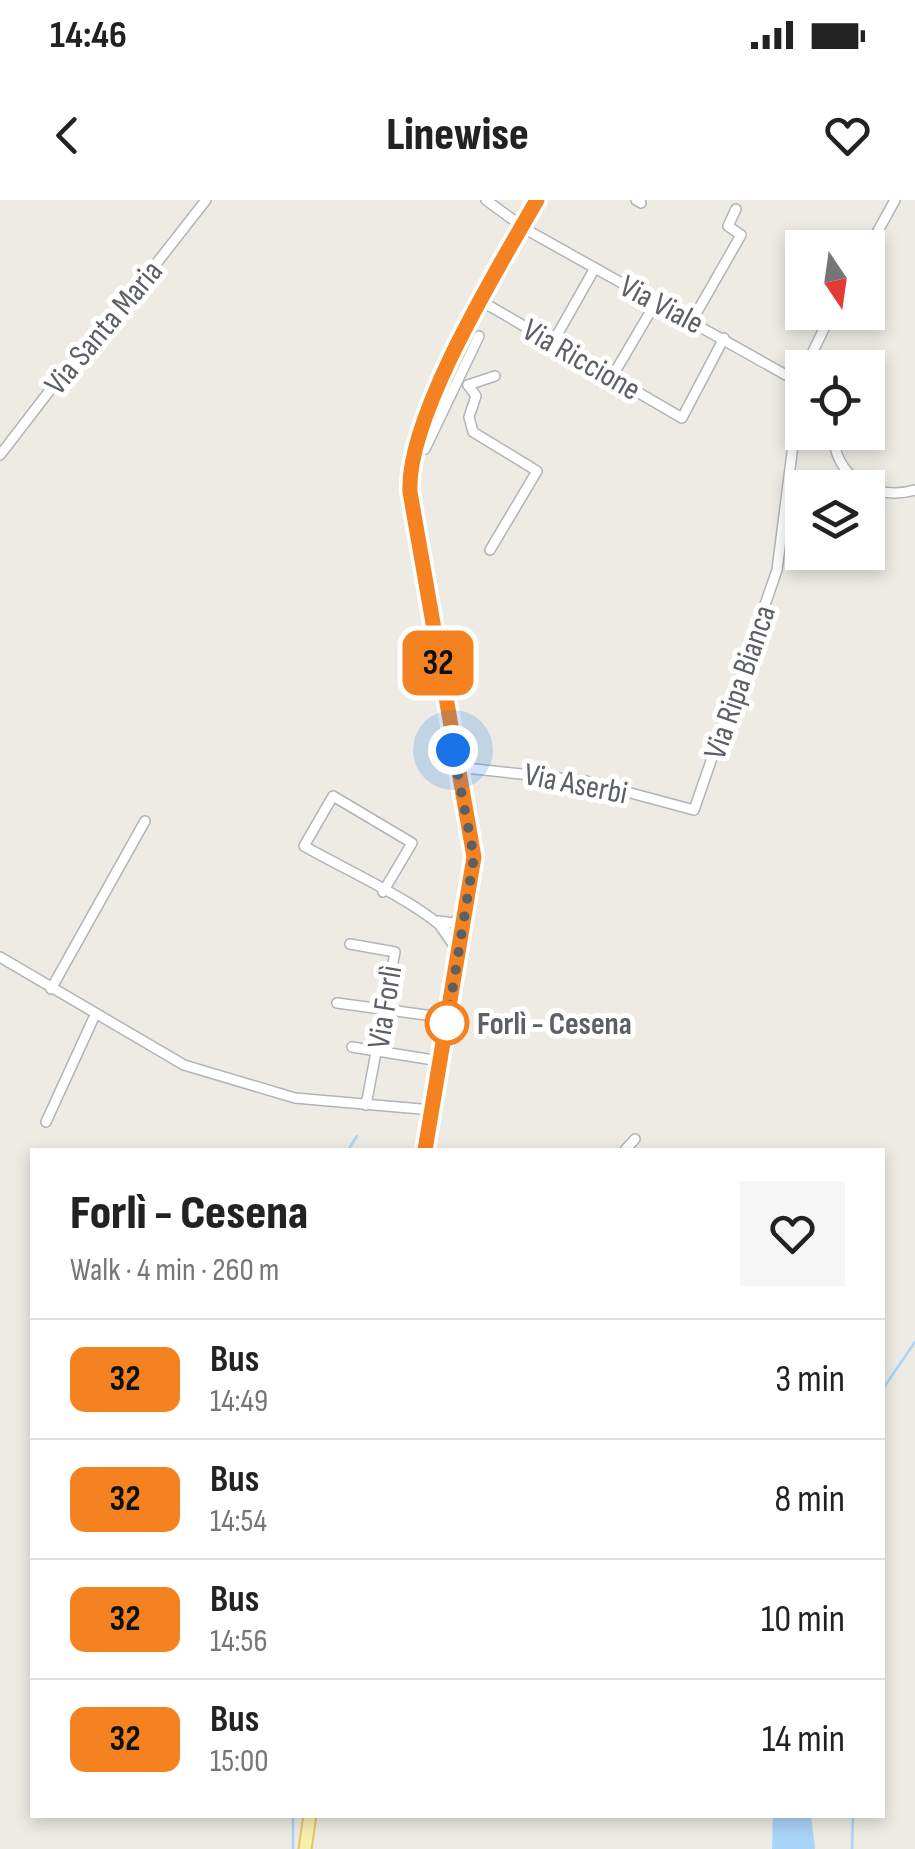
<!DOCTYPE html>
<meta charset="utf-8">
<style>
:root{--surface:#fff;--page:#f6f6f6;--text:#222;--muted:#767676;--line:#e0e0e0}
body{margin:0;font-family:"Sofia Sans Condensed",sans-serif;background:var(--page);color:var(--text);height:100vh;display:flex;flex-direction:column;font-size:38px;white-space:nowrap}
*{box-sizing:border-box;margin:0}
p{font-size:32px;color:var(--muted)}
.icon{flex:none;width:55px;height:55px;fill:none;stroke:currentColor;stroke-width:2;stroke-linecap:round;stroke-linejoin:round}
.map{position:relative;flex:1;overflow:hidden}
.details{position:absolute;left:30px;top:948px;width:855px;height:670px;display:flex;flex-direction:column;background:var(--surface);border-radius:0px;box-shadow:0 5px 15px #0003}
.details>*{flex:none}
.badge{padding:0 20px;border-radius:15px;font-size:35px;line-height:65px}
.needle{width:65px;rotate:167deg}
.controls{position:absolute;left:785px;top:30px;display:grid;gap:20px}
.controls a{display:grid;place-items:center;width:100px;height:100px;border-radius:0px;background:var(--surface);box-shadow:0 5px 15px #0003;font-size:50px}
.you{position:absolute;width:50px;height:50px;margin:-25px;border:8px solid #fff;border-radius:50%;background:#1a73e8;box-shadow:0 0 0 15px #1a73e833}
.map>.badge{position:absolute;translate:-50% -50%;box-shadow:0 0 0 5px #fff}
.round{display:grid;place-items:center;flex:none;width:105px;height:105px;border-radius:0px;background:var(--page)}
.head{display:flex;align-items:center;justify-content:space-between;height:170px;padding:0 40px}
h1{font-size:48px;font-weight:800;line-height:75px}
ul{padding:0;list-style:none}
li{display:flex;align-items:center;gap:30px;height:120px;padding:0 40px;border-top:2px solid var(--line)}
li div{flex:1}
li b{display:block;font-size:38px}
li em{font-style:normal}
li .badge{min-width:110px;font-weight:700;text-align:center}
.status{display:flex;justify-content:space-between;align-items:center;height:70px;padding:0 50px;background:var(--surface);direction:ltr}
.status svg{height:28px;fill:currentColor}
header{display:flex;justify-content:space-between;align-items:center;height:130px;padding:0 40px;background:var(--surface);font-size:45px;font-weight:800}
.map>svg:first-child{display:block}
</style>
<div class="status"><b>14:46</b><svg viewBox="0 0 49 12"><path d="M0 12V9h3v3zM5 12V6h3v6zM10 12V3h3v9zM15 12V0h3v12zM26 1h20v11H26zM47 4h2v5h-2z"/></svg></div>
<header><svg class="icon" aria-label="back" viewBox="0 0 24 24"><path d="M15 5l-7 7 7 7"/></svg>Linewise<svg class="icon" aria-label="heart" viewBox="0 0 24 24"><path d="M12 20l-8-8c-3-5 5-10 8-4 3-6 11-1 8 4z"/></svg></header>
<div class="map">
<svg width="915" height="1649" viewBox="0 0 915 1649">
<rect width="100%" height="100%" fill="#edebe4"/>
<!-- water -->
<path fill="#aad3f8" d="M 773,1615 L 811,1615 L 815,1649 L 772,1649 Z"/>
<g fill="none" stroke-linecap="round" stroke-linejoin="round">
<!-- stream -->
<g stroke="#aad3f8" stroke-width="2.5">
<path d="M 348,950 L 357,936"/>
<path d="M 882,1190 L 915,1142"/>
<path d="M 293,1615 L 293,1649"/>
<path d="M 852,1649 L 853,1615"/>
</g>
<!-- minor casing -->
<g stroke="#b1b4b8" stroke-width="12">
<g id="minor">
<path d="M 486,0 L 527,30 L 802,184"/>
<path d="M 636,0 L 641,3"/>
<path d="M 868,49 L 895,0"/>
<path d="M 481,101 L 682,218 L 724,138"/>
<path d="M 693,119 L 741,35 L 728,26 L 736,9"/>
<path d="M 553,142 L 595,68"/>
<path d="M 805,168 L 832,112"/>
<path d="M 612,177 L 656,102"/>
<path d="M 468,185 L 476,196 L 469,217 L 473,232 L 537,271 L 490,350"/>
<path d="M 468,185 L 495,176"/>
<path d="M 833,232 C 834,276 873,302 915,290"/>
<path d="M 425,249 L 479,136"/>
<path d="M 0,255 L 94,133 L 127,101 L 206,0"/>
<path d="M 456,567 L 586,581 L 694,610 L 777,370 L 802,175"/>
<path d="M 383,692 L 412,643 L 333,596 L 304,646 C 349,672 431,707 460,745"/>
<path d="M 439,721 L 453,723 L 468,711"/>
<path d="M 441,727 L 459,753"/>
<path d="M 350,744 L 395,752 L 366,905"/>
<path d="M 0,757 L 184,865 L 295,898 L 432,910"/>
<path d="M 51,789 L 145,621"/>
<path d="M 337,803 L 448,818"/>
<path d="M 352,847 L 440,861"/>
<path d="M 46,922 L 95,815"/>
<path d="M 625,950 L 635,939"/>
</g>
</g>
<!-- major casing -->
<g stroke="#e5c665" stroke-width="15">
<g id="major">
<path d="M 425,950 L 468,711 L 474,648 L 441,486 L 410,293 L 410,258 L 481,101 L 537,0"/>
<path d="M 305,1649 L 310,1615"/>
</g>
</g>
<!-- minor -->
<use href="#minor" stroke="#fff" stroke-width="9"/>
<!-- major -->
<use href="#major" stroke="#f8efae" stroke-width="11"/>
</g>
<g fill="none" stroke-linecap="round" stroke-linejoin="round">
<!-- line casing -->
<g stroke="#fff" stroke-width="22">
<path id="line" d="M 425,950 L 474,657 L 410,292 C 406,218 498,68 537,0"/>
</g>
<!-- line -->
<use href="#line" stroke="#f58220" stroke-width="15"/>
<!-- walk -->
<path stroke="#5c5f63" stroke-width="10" stroke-dasharray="0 18" d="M 447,823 L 474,657 L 453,550"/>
</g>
<!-- markers -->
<circle fill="#fff" stroke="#f58220" stroke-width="5" cx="447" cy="823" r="20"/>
<g text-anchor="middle" stroke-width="10" stroke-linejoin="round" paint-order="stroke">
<!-- street labels -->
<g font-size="32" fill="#5c5f63" stroke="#fff">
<text transform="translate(662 104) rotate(28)" y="11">Via Viale</text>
<text transform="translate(103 127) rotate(-50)" y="11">Via Santa Maria</text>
<text transform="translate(582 159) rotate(30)" y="11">Via Riccione</text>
<text transform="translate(739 482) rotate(-71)" y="11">Via Ripa Bianca</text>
<text transform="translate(576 583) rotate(11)" y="11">Via Aserbi</text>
<text transform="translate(384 807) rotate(-81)" y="11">Via Forlì</text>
</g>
<!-- stop labels -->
<g font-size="32" font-weight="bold" fill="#5c5f63" stroke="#fff" text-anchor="start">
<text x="477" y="834">Forlì - Cesena</text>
</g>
</g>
</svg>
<div class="controls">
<a><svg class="needle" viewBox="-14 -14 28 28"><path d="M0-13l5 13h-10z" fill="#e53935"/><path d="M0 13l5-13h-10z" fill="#767676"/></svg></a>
<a><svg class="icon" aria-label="locate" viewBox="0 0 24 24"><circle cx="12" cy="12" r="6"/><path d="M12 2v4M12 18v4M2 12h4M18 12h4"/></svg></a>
<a><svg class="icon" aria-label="layers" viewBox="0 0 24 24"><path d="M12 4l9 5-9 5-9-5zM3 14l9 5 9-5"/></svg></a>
</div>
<div class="you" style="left:453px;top:550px"></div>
<b class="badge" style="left:438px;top:463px;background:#f58220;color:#111">32</b>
<section class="details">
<div class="head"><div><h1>Forlì - Cesena</h1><p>Walk · 4 min · 260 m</p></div><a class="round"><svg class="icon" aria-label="heart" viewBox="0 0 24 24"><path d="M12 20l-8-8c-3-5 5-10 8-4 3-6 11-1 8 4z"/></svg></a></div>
<ul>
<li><span class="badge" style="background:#f58220;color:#111">32</span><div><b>Bus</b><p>14:49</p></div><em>3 min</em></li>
<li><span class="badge" style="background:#f58220;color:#111">32</span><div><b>Bus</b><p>14:54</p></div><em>8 min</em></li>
<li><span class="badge" style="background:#f58220;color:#111">32</span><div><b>Bus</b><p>14:56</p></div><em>10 min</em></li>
<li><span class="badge" style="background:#f58220;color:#111">32</span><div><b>Bus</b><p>15:00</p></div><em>14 min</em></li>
</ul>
</section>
</div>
